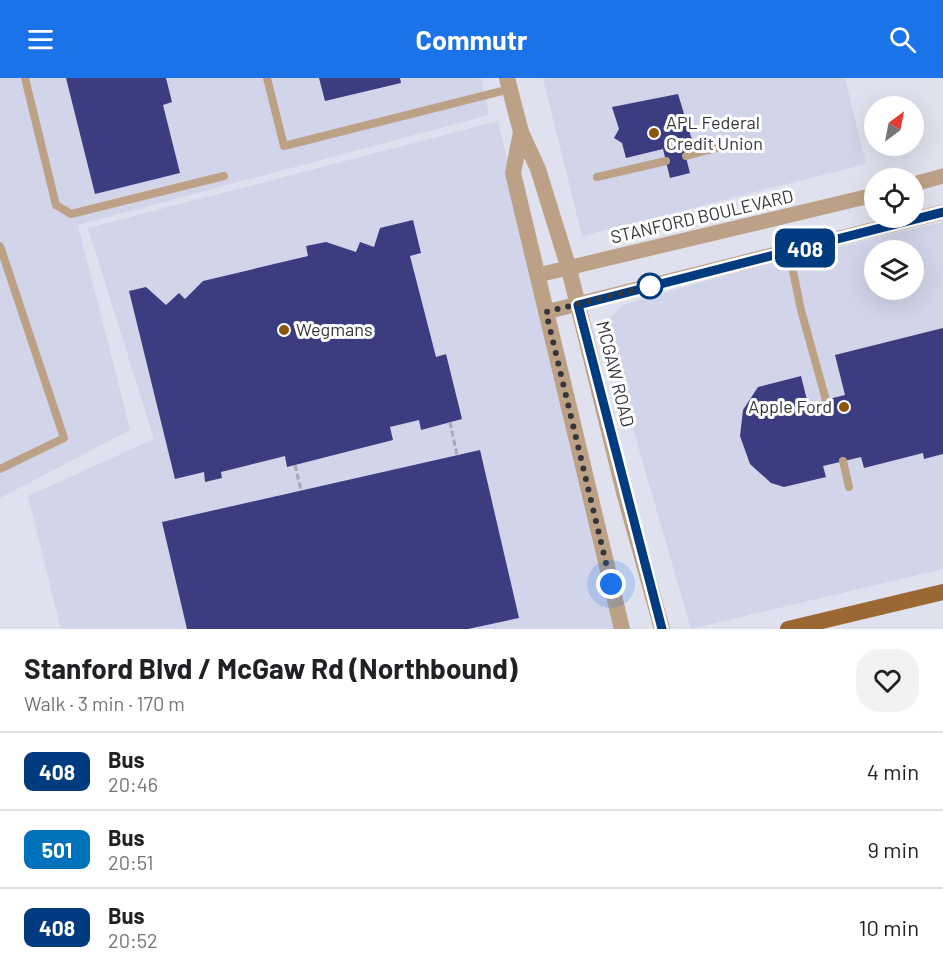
<!DOCTYPE html>
<meta charset="utf-8">
<style>
:root{--surface:#fff;--page:#f2f2f2;--text:#202124;--muted:#757577;--line:#e0e0e0;--accent:#1a73e8}
body{margin:0;font-family:Barlow,sans-serif;background:var(--page);color:var(--text);height:100vh;display:flex;flex-direction:column;font-size:22px;white-space:nowrap}
*{box-sizing:border-box;margin:0}
p{font-size:20px;color:var(--muted)}
.icon{flex:none;width:33px;height:33px;fill:none;stroke:currentColor;stroke-width:2;stroke-linecap:round;stroke-linejoin:round}
.map{position:relative;height:551px;overflow:hidden}
.drawer{display:flex;flex-direction:column;background:var(--surface);flex:1}
.drawer>*{flex:none}
.badge{padding:0 12px;border-radius:9px;font-size:21px;line-height:39px}
.needle{width:39px;rotate:32deg}
.controls{position:absolute;left:864px;top:18px;display:grid;gap:12px}
.controls a{display:grid;place-items:center;width:60px;height:60px;border-radius:50%;background:var(--surface);box-shadow:0 6px 24px #0002;font-size:30px}
.you{position:absolute;width:30px;height:30px;margin:-15px;border:4px solid #fff;border-radius:50%;background:#1a73e8;box-shadow:0 0 0 9px #1a73e833}
.map>.badge{position:absolute;translate:-50% -50%;box-shadow:0 0 0 3px #fff}
.round{display:grid;place-items:center;flex:none;width:63px;height:63px;border-radius:24px;background:var(--page)}
.headline{display:flex;align-items:center;justify-content:space-between;height:102px;padding:0 24px}
h1{font-size:28px;font-weight:700;line-height:45px}
ul{padding:0;list-style:none}
li{display:flex;align-items:center;gap:18px;height:78px;padding:0 24px;border-top:2px solid var(--line)}
li div{flex:1}
li b{display:block;font-size:22px}
li em{font-style:normal}
li .badge{min-width:66px;font-weight:700;text-align:center}
header{display:flex;justify-content:space-between;align-items:center;height:78px;padding:0 24px;background:var(--accent);color:#fff;font-size:27px;font-weight:700}
.map>svg:first-child{display:block}
</style>
<header><svg class="icon" aria-label="menu" viewBox="0 0 24 24"><path d="M4 6h16M4 12h16M4 18h16"/></svg>Commutr<svg class="icon" aria-label="search" viewBox="0 0 24 24"><circle cx="10" cy="10" r="6"/><path d="M15 15l6 6"/></svg></header>
<div class="map">
<svg width="943" height="551" viewBox="0 0 943 551">
<rect width="100%" height="100%" fill="#dfe1ee"/>
<!-- built -->
<g fill="#d2d5e9" fill-rule="evenodd">
<path d="M 0,0 L 481,0 L 489,37 L 78,147 L 130,352 L 0,420 Z"/>
<path d="M 543,0 L 845,0 L 866,86 L 582,158 Z"/>
<path d="M 498,43 L 616,551 L 61,551 L 28,418 L 154,361 L 88,150 Z"/>
<path d="M 943,144 L 943,491 L 691,551 L 603,247 L 623,227 L 743,192 ZM 874,172 L 914,172 L 914,212 L 874,212 Z"/>
</g>
<!-- building -->
<g fill="#3c3c80">
<path d="M 66,0 L 166,0 L 172,24 L 163,27 L 180,95 L 95,116 Z"/>
<path d="M 319,0 L 400,0 L 401,5 L 325,23 Z"/>
<path d="M 678,16 L 692,62 L 682,64 L 690,95 L 670,100 L 663,71 L 626,80 L 622,65 L 614,60 L 619,51 L 612,29 Z"/>
<path d="M 413,142 L 421,175 L 410,178 L 436,279 L 446,276 L 462,341 L 421,352 L 419,342 L 390,349 L 393,362 L 287,389 L 285,378 L 221,394 L 222,400 L 205,404 L 204,394 L 175,401 L 129,213 L 146,209 L 166,227 L 179,215 L 185,221 L 203,203 L 308,178 L 306,168 L 326,164 L 356,174 L 360,164 L 374,169 L 380,150 Z"/>
<path d="M 943,250 L 943,376 L 924,381 L 923,375 L 864,390 L 861,379 L 823,388 L 826,399 L 784,409 L 771,405 L 750,386 L 740,358 L 743,332 L 758,309 L 801,298 L 808,326 L 845,317 L 835,277 Z"/>
<path d="M 480,372 L 519,540 L 468,551 L 187,551 L 162,444 Z"/>
</g>
<g fill="none" stroke-linecap="round" stroke-linejoin="round">
<!-- path -->
<g stroke="#a7a8b3" stroke-width="3" stroke-dasharray="6 3" stroke-linecap="butt">
<path d="M 450,344 L 457,377"/>
<path d="M 295,387 L 301,412"/>
</g>
<!-- service -->
<g stroke="#bda186" stroke-width="8">
<path d="M 25,0 L 56,127 L 71,136 L 224,98"/>
<path d="M 267,0 L 284,68 L 510,11"/>
<path d="M 686,78 L 724,68"/>
<path d="M 597,99 L 666,83"/>
<path d="M 0,168 L 64,360 L 0,391"/>
<path d="M 789,174 L 801,232 L 826,322"/>
<path d="M 843,383 L 849,409"/>
</g>
<!-- minor -->
<g stroke="#bda186" stroke-width="15">
<path d="M 914,106 L 943,98"/>
<path d="M 538,197 L 874,117"/>
<path d="M 546,234 L 943,134"/>
</g>
<!-- tertiary -->
<g stroke="#bda186" stroke-width="16">
<path d="M 507,0 L 521,54 L 538,91 L 569,191 L 625,418 L 662,551"/>
<path d="M 521,54 L 513,95 L 622,551"/>
</g>
<!-- primary -->
<path stroke="#9b6834" stroke-width="16" d="M 788,551 L 943,514"/>
</g>
<g fill="none" stroke-linecap="round" stroke-linejoin="round">
<!-- line casing -->
<g stroke="#fff" stroke-width="14">
<path id="line" d="M 662,551 L 578,227 L 943,134"/>
</g>
<!-- line -->
<use href="#line" stroke="#003b80" stroke-width="9"/>
<!-- walk -->
<path stroke="#35353b" stroke-width="6" stroke-dasharray="0 10.8" d="M 611,506 L 546,234 L 650,208"/>
</g>
<!-- markers -->
<g fill="#8d540c" stroke="#fff" stroke-width="2">
<circle cx="654" cy="55" r="6"/>
<circle cx="284" cy="252" r="6"/>
<circle cx="844" cy="329" r="6"/>
</g>
<circle fill="#fff" stroke="#003b80" stroke-width="3" cx="650" cy="208" r="12"/>
<g text-anchor="middle" stroke-width="6" stroke-linejoin="round" paint-order="stroke">
<!-- poi labels -->
<g font-size="18" fill="#35353b" stroke="#fff" text-anchor="start">
<text x="666" y="51">APL Federal<tspan x="666" dy="21">Credit Union</tspan></text>
<text x="296" y="258">Wegmans</text>
<text x="832" y="335" text-anchor="end">Apple Ford</text>
</g>
<!-- street labels -->
<g font-size="18" fill="#35353b" stroke="#fff">
<text transform="translate(702 139) rotate(-13)" y="6">STANFORD BOULEVARD</text>
<text transform="translate(615 296) rotate(76)" y="6">MCGAW ROAD</text>
</g>
</g>
</svg>
<div class="controls">
<a><svg class="needle" viewBox="-14 -14 28 28"><path d="M0-13l5 13h-10z" fill="#e53935"/><path d="M0 13l5-13h-10z" fill="#757577"/></svg></a>
<a><svg class="icon" aria-label="locate" viewBox="0 0 24 24"><circle cx="12" cy="12" r="6"/><path d="M12 2v4M12 18v4M2 12h4M18 12h4"/></svg></a>
<a><svg class="icon" aria-label="layers" viewBox="0 0 24 24"><path d="M12 4l9 5-9 5-9-5zM3 14l9 5 9-5"/></svg></a>
</div>
<div class="you" style="left:611px;top:506px"></div>
<b class="badge" style="left:805px;top:170px;background:#003b80;color:#fff">408</b>
</div>
<section class="drawer">
<div class="headline"><div><h1>Stanford Blvd / McGaw Rd (Northbound)</h1><p>Walk · 3 min · 170 m</p></div><a class="round"><svg class="icon" aria-label="heart" viewBox="0 0 24 24"><path d="M12 20l-8-8c-3-5 5-10 8-4 3-6 11-1 8 4z"/></svg></a></div>
<ul>
<li><span class="badge" style="background:#003b80;color:#fff">408</span><div><b>Bus</b><p>20:46</p></div><em>4 min</em></li>
<li><span class="badge" style="background:#0072bc;color:#fff">501</span><div><b>Bus</b><p>20:51</p></div><em>9 min</em></li>
<li><span class="badge" style="background:#003b80;color:#fff">408</span><div><b>Bus</b><p>20:52</p></div><em>10 min</em></li>
</ul>
</section>
